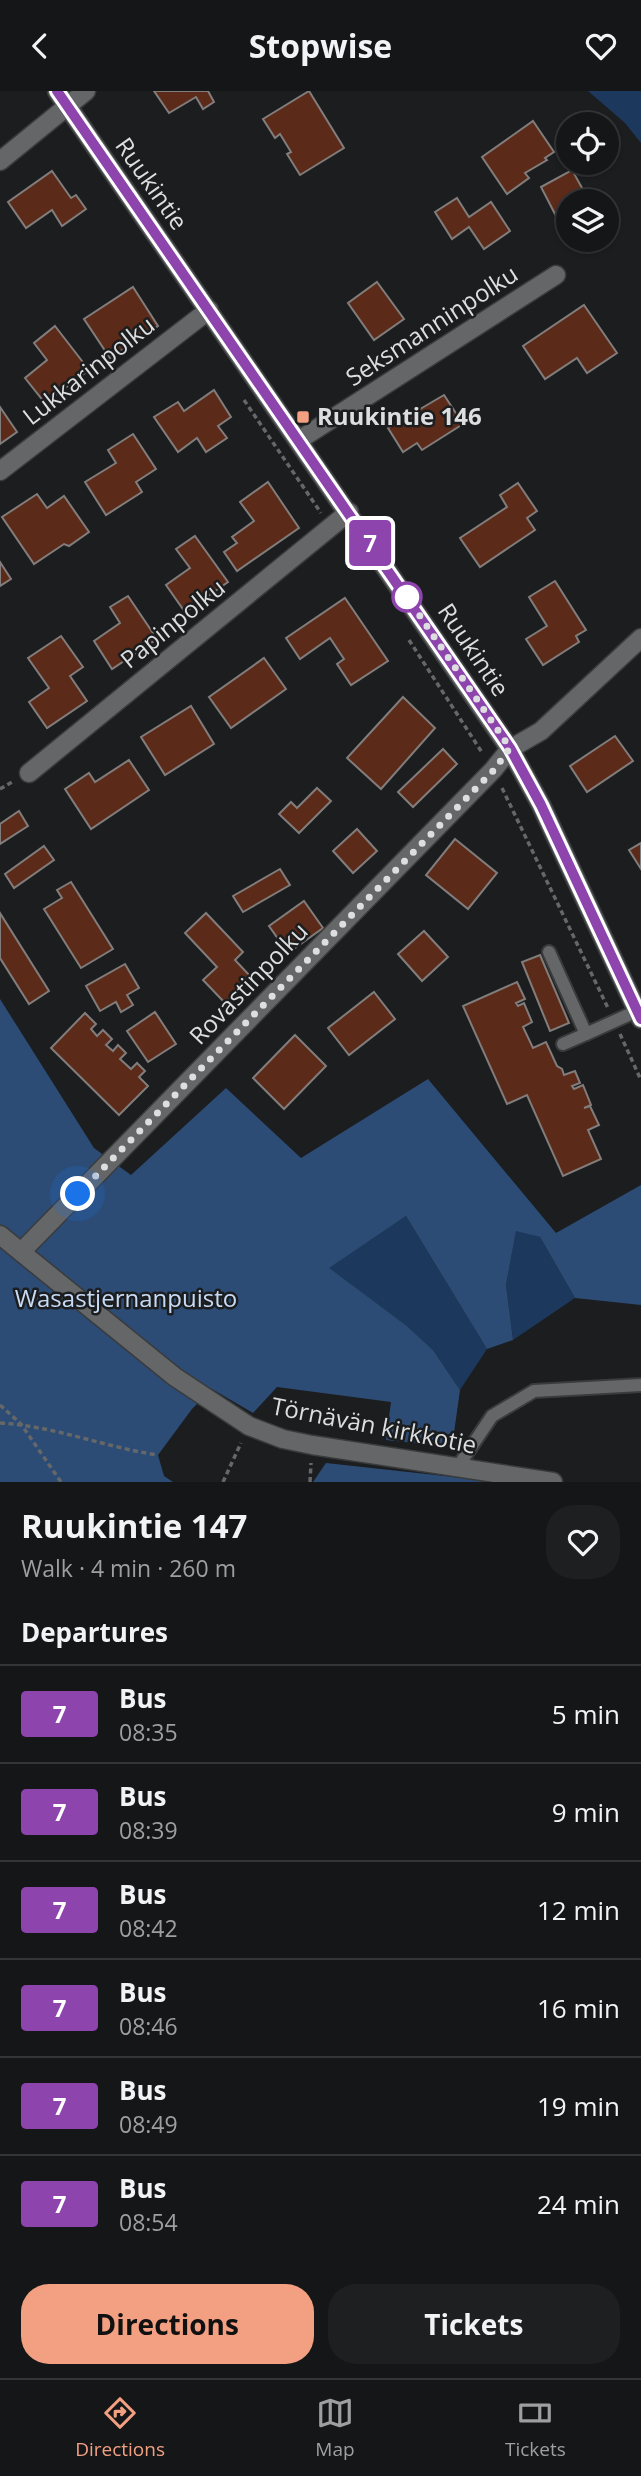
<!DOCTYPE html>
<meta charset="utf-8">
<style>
:root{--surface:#141617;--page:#1d1f20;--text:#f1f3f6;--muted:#9d9fa1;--line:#333536;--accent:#f39f82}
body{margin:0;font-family:"Open Sans",sans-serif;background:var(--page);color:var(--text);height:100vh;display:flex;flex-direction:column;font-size:26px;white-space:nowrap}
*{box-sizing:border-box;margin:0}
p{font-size:23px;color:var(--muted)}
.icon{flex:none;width:38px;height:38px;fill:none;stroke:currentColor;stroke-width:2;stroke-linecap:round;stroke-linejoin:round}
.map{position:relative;height:1391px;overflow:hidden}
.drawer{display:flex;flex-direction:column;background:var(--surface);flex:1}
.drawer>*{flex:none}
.badge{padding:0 14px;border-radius:5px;font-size:24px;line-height:46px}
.fabs{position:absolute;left:556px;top:21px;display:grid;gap:14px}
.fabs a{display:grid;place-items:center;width:63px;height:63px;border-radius:50%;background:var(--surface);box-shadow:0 2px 5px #0004,0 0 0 2px var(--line);font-size:35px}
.you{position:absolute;width:35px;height:35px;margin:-18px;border:5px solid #fff;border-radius:50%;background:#1a73e8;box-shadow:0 0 0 10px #1a73e833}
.map>.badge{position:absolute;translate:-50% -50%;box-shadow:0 0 0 4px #fff}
h2{padding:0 21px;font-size:26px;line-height:63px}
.round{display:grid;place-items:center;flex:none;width:74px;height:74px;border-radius:28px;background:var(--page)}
.head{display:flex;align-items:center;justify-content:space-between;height:119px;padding:0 21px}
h1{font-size:33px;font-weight:700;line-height:52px}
.button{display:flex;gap:14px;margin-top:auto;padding:14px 21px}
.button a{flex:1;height:80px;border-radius:28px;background:var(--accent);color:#111;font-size:28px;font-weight:700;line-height:80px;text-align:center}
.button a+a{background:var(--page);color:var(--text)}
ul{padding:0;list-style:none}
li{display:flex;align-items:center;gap:21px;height:98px;padding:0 21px;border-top:2px solid var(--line)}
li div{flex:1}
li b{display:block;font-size:26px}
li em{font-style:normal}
li .badge{min-width:77px;font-weight:700;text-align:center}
header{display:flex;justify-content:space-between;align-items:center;height:91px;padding:0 21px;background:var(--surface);font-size:32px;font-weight:700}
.dock{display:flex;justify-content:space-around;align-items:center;height:98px;border-top:2px solid var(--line);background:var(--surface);font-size:19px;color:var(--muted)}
.dock a{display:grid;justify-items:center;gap:4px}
.dock .selected{color:var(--accent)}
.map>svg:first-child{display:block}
</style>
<header><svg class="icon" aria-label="back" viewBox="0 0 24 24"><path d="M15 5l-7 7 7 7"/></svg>Stopwise<svg class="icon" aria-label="heart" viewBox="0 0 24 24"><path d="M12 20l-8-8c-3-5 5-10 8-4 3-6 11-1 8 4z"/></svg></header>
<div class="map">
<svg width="641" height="1391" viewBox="0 0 641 1391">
<rect width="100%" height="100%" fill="#1b1d1f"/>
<!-- green -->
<g fill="#1c395d">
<path d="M 588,0 L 641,0 L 641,52 L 625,32 Z"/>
<path d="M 406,1125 L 487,1258 L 460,1299 L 433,1259 L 407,1235 L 328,1177 Z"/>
<path d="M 516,1139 L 540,1146 L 575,1207 L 513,1249 L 506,1194 Z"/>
</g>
<!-- forest -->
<g fill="#2c4c75">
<path d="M 0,908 L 94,1057 L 131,1084 L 226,997 L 301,1067 L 428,988 L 556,1142 L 641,1094 L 641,1214 L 575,1207 L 540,1146 L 516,1140 L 506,1194 L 513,1249 L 487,1258 L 406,1125 L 329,1177 L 407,1235 L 433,1259 L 460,1299 L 452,1356 L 386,1349 L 391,1311 L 277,1296 L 253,1322 L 212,1298 L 192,1318 L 158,1364 L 164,1385 L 173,1391 L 0,1391 Z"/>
<path d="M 326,1372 L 500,1391 L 313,1391 Z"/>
</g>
<!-- building -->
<g fill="#5c2a18" stroke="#817d7c" stroke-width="2">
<path d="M 154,0 L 208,0 L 214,11 L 203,18 L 196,6 L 169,22 Z"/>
<path d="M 309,0 L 344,57 L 300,84 L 287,63 L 291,61 L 280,43 L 275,47 L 263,28 Z"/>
<path d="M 533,30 L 554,61 L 545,67 L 547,69 L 525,82 L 529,87 L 507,103 L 482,66 Z"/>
<path d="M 572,79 L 586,104 L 575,110 L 569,110 L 567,138 L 559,123 L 556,125 L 541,96 Z"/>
<path d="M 52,80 L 71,107 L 76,104 L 86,118 L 62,135 L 52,119 L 26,137 L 8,111 Z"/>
<path d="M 457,107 L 469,126 L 491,111 L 510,140 L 484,158 L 469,136 L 452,148 L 435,121 Z"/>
<path d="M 377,191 L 404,228 L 374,249 L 348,212 Z"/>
<path d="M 133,196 L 158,235 L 110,267 L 84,228 Z"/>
<path d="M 584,214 L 617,262 L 587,282 L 577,267 L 545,288 L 523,255 Z"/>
<path d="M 55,235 L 89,279 L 45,312 L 25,287 L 47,269 L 34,252 Z"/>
<path d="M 214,299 L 231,326 L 218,335 L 227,347 L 206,361 L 197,347 L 178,361 L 154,326 L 178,311 L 184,320 Z"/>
<path d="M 444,304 L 463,333 L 422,359 L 417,352 L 403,361 L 388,337 Z"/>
<path d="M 0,316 L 17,341 L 0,353 Z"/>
<path d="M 133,343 L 156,378 L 136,391 L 142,401 L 106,424 L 85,391 L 116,372 L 108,359 Z"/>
<path d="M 268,391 L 299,437 L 237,480 L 224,461 L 237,452 L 232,446 L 254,430 L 240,411 Z"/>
<path d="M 518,392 L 537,420 L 527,427 L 535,439 L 480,476 L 460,447 L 507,416 L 500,404 Z"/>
<path d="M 37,403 L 47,417 L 64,405 L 89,441 L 69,455 L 64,453 L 34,473 L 2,426 Z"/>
<path d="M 195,445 L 228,491 L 185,521 L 166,494 L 190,477 L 176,458 Z"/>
<path d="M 0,471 L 11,488 L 0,495 Z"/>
<path d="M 555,490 L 586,539 L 576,545 L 579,551 L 543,574 L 526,548 L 547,535 L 529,506 Z"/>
<path d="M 128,505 L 157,548 L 112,578 L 94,550 L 120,532 L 110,516 Z"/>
<path d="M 345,507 L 388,570 L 351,594 L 337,573 L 344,568 L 330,547 L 300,568 L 286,547 Z"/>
<path d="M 61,545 L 83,576 L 70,585 L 87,610 L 47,637 L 29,611 L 49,597 L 28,567 Z"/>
<path d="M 264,567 L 286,598 L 231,637 L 209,606 Z"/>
<path d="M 403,606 L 435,637 L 381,698 L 347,667 Z"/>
<path d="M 191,615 L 214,653 L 165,684 L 141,646 Z"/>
<path d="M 615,645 L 633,670 L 587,701 L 570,675 Z"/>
<path d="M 443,658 L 457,673 L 413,716 L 398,701 Z"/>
<path d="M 129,669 L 149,699 L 91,738 L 65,698 L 89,682 L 95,691 Z"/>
<path d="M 317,697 L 331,710 L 299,742 L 279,723 L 291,711 L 297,717 Z"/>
<path d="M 19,720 L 28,735 L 0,753 L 0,733 Z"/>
<path d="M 357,738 L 377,760 L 353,782 L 333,760 Z"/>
<path d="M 455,748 L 497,782 L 468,818 L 426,784 Z"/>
<path d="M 641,752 L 641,778 L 629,759 Z"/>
<path d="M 44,755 L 54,769 L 14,797 L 5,783 Z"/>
<path d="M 280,778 L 290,794 L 243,821 L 233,805 Z"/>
<path d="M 71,791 L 113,858 L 81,877 L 44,818 L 62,807 L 57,799 Z"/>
<path d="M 304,810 L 323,837 L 288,862 L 269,835 Z"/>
<path d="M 0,822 L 49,900 L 29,913 L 0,867 Z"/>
<path d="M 206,822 L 243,861 L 235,869 L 251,886 L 225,912 L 203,889 L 217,876 L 185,842 Z"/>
<path d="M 424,840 L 448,866 L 422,890 L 398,863 Z"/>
<path d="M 540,864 L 569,932 L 550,940 L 522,871 Z"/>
<path d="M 125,873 L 139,897 L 127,904 L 133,914 L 121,921 L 116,911 L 100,920 L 86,895 Z"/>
<path d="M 517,891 L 525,908 L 516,912 L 518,915 L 524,912 L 532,931 L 523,936 L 533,957 L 546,951 L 557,975 L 562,978 L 564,984 L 575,980 L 580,992 L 572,995 L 574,998 L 583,994 L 591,1014 L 584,1017 L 590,1015 L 599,1034 L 588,1039 L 601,1068 L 563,1085 L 527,1004 L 507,1013 L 463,915 Z"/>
<path d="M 374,901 L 395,928 L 349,964 L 328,937 Z"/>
<path d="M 155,921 L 176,953 L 148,971 L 127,940 Z"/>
<path d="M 85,922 L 96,933 L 91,938 L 97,945 L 103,939 L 112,948 L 106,954 L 113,960 L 118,954 L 126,962 L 120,968 L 131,978 L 137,972 L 145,980 L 139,986 L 148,995 L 119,1024 L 51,957 Z"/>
<path d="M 295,944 L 326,975 L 284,1018 L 253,987 Z"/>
</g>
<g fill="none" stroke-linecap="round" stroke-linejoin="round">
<!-- service casing -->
<g stroke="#3a3b3c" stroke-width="16">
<g id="service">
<path d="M 549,861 L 586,943 L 637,920"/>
<path d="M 563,953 L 586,943"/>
<path d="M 457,1377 L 492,1325 L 534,1300 L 641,1294"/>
</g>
</g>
<!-- minor casing -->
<g stroke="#3a3b3c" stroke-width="21">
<g id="minor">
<path d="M 0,70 L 86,0"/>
<path d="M 299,349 L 556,184"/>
<path d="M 0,380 L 209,219"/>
<path d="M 29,682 L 349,421"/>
<path d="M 0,1144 L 175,1286 L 249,1335 L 283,1348 L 312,1354 L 553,1391"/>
<path d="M 21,1161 L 493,679 L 510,658 L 541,640 L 641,547"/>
</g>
</g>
<!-- tertiary casing -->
<g stroke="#3a3b3c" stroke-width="21">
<path id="tertiary" d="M 57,0 L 510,658 L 541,714 L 641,928"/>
</g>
<!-- path -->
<g stroke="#656769" stroke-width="3.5" stroke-dasharray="5 3.5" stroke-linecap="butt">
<path d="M 244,309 L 321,422"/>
<path d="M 409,549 L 483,663"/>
<path d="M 502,697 L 608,917"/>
<path d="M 0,698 L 14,690"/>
<path d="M 620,943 L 641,989"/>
<path d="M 0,1314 L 21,1333 L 61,1391"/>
<path d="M 0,1332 C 54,1335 104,1356 158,1364"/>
<path d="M 223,1391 L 241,1352"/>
<path d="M 310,1391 L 311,1372"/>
</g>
<!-- service -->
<use href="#service" stroke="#646668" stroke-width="12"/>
<!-- minor -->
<use href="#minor" stroke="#646668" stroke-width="18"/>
<!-- tertiary -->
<use href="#tertiary" stroke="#646668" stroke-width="18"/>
</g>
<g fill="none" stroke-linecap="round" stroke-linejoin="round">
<!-- line casing -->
<g stroke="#fff" stroke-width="16">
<path id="line" d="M 57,0 L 510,657 L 541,714 L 641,928"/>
</g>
<!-- line -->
<use href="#line" stroke="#8e44ad" stroke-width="10"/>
<!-- walk -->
<path stroke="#dddedf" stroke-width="7" stroke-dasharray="0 12.6" d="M 78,1103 L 494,679 L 510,657 L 407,506"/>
</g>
<!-- markers -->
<rect fill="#f39f82" stroke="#1b1d1f" stroke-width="2.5" x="296" y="319" width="14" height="14" rx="3.5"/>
<circle fill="#fff" stroke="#8e44ad" stroke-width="3.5" cx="407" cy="506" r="14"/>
<g text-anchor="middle" stroke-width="5" stroke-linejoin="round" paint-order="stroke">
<!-- street labels -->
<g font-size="24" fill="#dddedf" stroke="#1b1d1f">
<text transform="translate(151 93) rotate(55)" y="8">Ruukintie</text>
<text transform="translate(432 235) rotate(-33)" y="8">Seksmanninpolku</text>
<text transform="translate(89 280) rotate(-38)" y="8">Lukkarinpolku</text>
<text transform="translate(173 533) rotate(-39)" y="8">Papinpolku</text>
<text transform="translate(473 559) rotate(56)" y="8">Ruukintie</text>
<text transform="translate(249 893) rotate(-46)" y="8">Rovastinpolku</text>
<text transform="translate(374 1335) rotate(11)" y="8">Törnävän kirkkotie</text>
</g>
<!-- poi labels -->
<g font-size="24" font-weight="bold" fill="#dddedf" stroke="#1b1d1f" text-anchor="start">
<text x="317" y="334">Ruukintie 146</text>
</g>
<!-- park labels -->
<g font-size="24" fill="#c7dbf6" stroke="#1b1d1f">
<text x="126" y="1216">Wasastjernanpuisto</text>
</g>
</g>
</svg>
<div class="fabs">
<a><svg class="icon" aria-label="locate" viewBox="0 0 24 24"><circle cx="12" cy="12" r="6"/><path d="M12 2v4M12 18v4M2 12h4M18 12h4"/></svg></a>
<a><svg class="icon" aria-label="layers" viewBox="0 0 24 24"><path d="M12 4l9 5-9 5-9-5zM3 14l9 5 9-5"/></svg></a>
</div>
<div class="you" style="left:78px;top:1103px"></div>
<b class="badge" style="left:370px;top:452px;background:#8e44ad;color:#fff">7</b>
</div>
<section class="drawer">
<div class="head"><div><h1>Ruukintie 147</h1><p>Walk · 4 min · 260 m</p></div><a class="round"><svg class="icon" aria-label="heart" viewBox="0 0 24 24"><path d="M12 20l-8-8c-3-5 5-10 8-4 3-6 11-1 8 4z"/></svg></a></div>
<h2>Departures</h2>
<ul>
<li><span class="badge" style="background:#8e44ad;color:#fff">7</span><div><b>Bus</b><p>08:35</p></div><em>5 min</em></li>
<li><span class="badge" style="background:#8e44ad;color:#fff">7</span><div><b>Bus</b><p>08:39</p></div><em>9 min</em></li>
<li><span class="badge" style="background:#8e44ad;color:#fff">7</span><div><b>Bus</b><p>08:42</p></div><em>12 min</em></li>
<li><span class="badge" style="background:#8e44ad;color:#fff">7</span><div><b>Bus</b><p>08:46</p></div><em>16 min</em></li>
<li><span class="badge" style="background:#8e44ad;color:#fff">7</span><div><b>Bus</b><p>08:49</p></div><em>19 min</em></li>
<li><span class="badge" style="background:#8e44ad;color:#fff">7</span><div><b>Bus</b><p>08:54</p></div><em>24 min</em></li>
</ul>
<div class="button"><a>Directions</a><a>Tickets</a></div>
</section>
<nav class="dock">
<a class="selected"><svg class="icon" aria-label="directions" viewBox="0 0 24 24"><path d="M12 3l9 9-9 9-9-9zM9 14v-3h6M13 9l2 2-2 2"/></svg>Directions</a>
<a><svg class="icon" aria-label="map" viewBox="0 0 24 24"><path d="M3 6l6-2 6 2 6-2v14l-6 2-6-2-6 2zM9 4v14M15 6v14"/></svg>Map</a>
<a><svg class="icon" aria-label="tickets" viewBox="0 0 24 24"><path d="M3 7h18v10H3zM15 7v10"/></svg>Tickets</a>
</nav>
